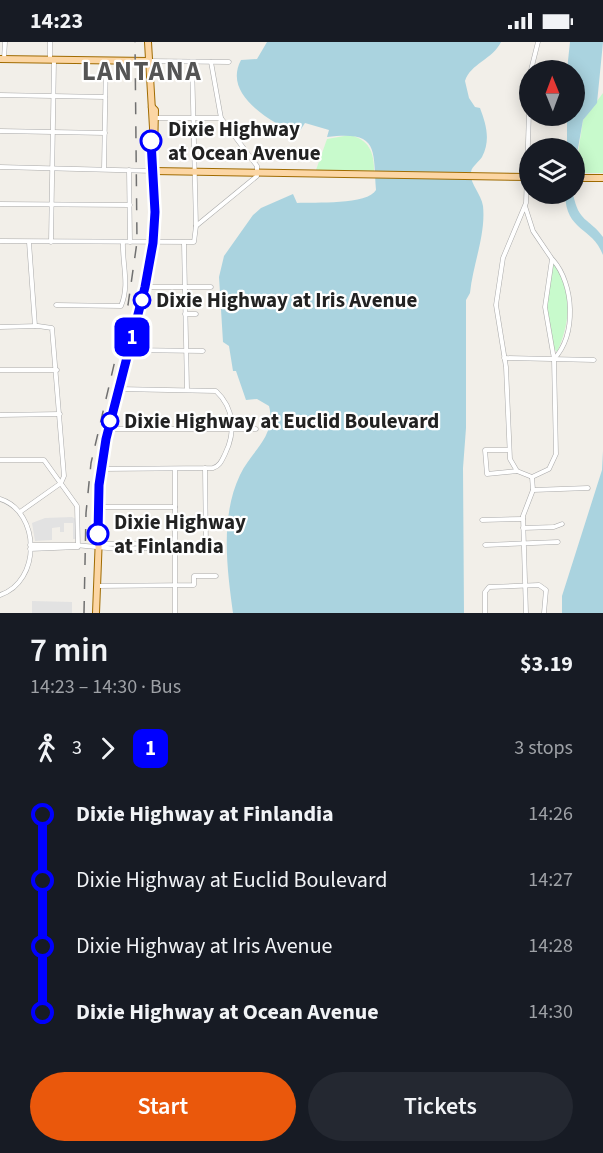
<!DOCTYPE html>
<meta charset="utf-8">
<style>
:root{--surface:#171b24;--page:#242831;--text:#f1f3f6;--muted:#9ea1a6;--accent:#ea580c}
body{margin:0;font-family:"Source Sans 3",sans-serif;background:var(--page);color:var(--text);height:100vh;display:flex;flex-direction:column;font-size:22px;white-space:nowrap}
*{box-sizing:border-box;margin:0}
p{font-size:20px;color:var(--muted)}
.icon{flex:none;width:33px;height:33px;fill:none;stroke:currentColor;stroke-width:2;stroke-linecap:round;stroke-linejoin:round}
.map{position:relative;height:571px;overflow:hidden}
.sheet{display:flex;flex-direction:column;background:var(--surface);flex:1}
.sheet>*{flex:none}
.badge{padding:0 12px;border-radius:9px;font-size:21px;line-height:39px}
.needle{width:39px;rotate:359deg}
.tools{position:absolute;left:519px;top:18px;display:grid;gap:12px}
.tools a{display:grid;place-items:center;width:66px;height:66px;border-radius:50%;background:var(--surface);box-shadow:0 3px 15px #0003;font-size:30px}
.map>.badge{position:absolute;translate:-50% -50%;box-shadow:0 0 0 3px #fff}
.legs{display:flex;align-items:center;gap:9px;height:66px;padding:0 30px;font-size:20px}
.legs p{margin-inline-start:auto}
.headline{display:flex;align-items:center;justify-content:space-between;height:102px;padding:0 30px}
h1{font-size:33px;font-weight:600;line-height:45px}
.primary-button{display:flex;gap:12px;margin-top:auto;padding:12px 30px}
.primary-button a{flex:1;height:69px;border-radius:36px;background:var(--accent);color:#fff;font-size:24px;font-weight:600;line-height:69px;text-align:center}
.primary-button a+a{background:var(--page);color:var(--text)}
ul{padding:0 30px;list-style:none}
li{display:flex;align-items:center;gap:21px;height:66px;font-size:22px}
li i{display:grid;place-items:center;width:9px;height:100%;margin:0 8px;background:currentColor}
li i::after{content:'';width:15px;height:15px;margin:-8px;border:4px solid;border-radius:50%;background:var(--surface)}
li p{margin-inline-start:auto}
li:first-child i{background:linear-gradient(#0000 50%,currentColor 0)}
li:last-child i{background:linear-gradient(currentColor 50%,#0000 0)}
.status{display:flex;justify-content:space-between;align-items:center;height:42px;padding:0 30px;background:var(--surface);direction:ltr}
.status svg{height:16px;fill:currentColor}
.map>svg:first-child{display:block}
</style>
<div class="status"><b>14:23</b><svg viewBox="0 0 49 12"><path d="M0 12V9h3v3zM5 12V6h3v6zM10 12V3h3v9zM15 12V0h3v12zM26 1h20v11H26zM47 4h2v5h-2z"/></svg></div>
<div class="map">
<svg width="603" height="571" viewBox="0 0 603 571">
<rect width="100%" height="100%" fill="#f2efe9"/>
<!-- park -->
<g fill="#c8facc">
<path d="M 603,51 L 603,131 L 575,131 L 583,78 Z"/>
<path d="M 350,93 C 369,98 374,110 374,129 L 316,128 L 327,97 Z"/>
<path d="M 553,219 C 573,248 571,279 557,310 C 540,294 549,241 553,219 Z"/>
</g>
<!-- parking -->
<g fill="#e2e2e2">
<path d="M 72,475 L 76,477 L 76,497 L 73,497 L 73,481 L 64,481 L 64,490 L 60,490 L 60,485 L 52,486 L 52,498 L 35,499 L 32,481 L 45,476 Z"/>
<path d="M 32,559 L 72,560 L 72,571 L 32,571 Z"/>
</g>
<!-- water -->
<g fill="#aad3df">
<path d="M 267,0 L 501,0 C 493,17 470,22 465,39 L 469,56 L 475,65 L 480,66 C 486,82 491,98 482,115 C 479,120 472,124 471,130 C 469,141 481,151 483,164 C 486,192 473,222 470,251 L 466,258 L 466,386 L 463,426 L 464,571 L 233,571 C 227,527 220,475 240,433 C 251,409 277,394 269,364 L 257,357 L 246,358 L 236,329 L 233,329 L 229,304 L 223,300 L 219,235 L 224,214 L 253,173 L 261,166 L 293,152 L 297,161 C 314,160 368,163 376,148 C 373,106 379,89 327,95 L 329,88 L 305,81 L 297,93 C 272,79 222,54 241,18 L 257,17 Z"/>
<path d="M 570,0 L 603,0 L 597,61 L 583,78 L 575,123 L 574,106 L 567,106 L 567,74 L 574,74 L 574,28 L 567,28 Z"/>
<path d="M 565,152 L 573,152 C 579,181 588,175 603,195 L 603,213 C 592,184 566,190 565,152 Z"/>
<path d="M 603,409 L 603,571 L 562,571 L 562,554 L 602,428 Z"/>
</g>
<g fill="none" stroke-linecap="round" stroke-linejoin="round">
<!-- minor casing -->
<g stroke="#a9a9a9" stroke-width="5">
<g id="minor">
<path d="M 4,17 L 5,0"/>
<path d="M 50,17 L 50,0"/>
<path d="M 149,19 L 229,20"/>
<path d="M 531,28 L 538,0"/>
<path d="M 0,53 L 105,55"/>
<path d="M 155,76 L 221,76"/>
<path d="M 0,89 L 105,91"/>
<path d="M 0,125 L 154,129"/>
<path d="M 104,127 L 106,18"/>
<path d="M 129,128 L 130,200"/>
<path d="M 0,162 L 130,163"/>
<path d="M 525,164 L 533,189 L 552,217 L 545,265 L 554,317 L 556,412 L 549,427 L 532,435 L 517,429 L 510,417 L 506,325 L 496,263 L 503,216 L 526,161 L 530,40"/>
<path d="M 196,184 L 257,134 L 257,124 L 221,76 L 211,20"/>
<path d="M 0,199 L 194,200 L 196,184 L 192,20"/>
<path d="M 29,200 L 35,284"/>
<path d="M 51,200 L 54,18"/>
<path d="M 184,201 L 187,347"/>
<path d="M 553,218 C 574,242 577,292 554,317"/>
<path d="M 145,245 L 211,245"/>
<path d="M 56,263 L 121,264 C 130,243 122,222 123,200"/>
<path d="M 185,272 L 196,272"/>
<path d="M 0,285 L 38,284 L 52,286 L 64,434 L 61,441"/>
<path d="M 130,308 L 203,309"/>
<path d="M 504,316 L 594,318"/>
<path d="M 0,328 L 57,328"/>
<path d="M 0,373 L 60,372"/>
<path d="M 109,387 L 256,387"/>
<path d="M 508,408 L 485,408 L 487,432 L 517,429"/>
<path d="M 0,418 L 44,418 L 77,464 L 78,504"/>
<path d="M 101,427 L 213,426 C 220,424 222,418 225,412 C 236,390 234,366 216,349 L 119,347"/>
<path d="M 175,427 L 175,571"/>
<path d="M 533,448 L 588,446"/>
<path d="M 0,457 C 41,470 41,540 0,553"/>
<path d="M 99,465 L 175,465"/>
<path d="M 20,470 L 61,441"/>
<path d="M 482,478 L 523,477"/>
<path d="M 523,486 L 554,485 L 562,482"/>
<path d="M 30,503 L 75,503 L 118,507 L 206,504 L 205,426"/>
<path d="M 485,503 L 558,500"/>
<path d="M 98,504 L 102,502 L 172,501 L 175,504"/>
<path d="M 30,507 L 78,505"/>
<path d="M 97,544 L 194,543 L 194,534 L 216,534"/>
<path d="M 485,571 L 485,550 L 489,545 L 539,543 L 546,548 L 544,571"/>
<path d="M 526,571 L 523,474 L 533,448 L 532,435"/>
</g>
</g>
<!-- major casing -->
<g stroke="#a06b00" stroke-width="8">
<g id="major">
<path d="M 148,0 L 154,103"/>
<path d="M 0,17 L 149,19"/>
<path d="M 152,65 L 155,68 L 153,155"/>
<path d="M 154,129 L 530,135"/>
<path d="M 574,136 L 603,136"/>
<path d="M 96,571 L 102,417 L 149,228 L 157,167 L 154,152"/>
</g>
</g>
<!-- minor -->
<use href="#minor" stroke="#fff" stroke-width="4"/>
<!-- major -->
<use href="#major" stroke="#fcd6a4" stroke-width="6"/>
<!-- rail -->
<path stroke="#707070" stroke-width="1.5" stroke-dasharray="12 12" stroke-linecap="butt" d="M 84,571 L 86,471 L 91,421 L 128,263 L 137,200 L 135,0"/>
</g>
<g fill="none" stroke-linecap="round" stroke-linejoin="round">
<!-- line-1 casing -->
<g stroke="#fff" stroke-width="14">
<path id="line-1" d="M 98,492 L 99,443 L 106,397 L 145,245 L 153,201 L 155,170 L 151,99"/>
</g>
<!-- line-1 -->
<use href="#line-1" stroke="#00f" stroke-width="9"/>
</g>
<!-- markers -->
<g fill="#fff" stroke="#00f" stroke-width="3">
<circle cx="151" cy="99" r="10"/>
<circle cx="142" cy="258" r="8"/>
<circle cx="110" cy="379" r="8"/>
<circle cx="98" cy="492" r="10"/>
</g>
<g text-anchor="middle" stroke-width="4.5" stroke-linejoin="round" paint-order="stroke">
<!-- stop labels -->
<g font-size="21" font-weight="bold" fill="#222" stroke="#fff" text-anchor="start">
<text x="168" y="94">Dixie Highway<tspan x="168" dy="24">at Ocean Avenue</tspan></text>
<text x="156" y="265">Dixie Highway at Iris Avenue</text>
<text x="124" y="386">Dixie Highway at Euclid Boulevard</text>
<text x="114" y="487">Dixie Highway<tspan x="114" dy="24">at Finlandia</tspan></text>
</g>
<!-- district labels -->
<g font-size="27" font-weight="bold" letter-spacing="1.5" fill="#555" stroke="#fff">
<text x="142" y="38">LANTANA</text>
</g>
</g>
</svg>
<div class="tools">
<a><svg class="needle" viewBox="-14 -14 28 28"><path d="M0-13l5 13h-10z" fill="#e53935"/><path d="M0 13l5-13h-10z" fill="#9ea1a6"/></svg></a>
<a><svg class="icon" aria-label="layers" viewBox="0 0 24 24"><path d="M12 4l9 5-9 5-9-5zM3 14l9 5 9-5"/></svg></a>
</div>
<b class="badge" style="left:132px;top:295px;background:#00f;color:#fff">1</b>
</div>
<section class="sheet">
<div class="headline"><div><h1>7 min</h1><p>14:23 – 14:30 · Bus</p></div><b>$3.19</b></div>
<div class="legs"><svg class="icon" aria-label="walk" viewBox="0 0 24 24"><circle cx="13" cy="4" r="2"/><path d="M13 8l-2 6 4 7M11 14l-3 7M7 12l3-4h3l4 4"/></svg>3<svg class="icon" aria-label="forward" viewBox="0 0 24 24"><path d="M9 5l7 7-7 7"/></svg><b class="badge" style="background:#00f;color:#fff">1</b><p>3 stops</p></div>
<ul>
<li><i style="color:#00f"></i><b>Dixie Highway at Finlandia</b><p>14:26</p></li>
<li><i style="color:#00f"></i><span>Dixie Highway at Euclid Boulevard</span><p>14:27</p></li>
<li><i style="color:#00f"></i><span>Dixie Highway at Iris Avenue</span><p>14:28</p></li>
<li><i style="color:#00f"></i><b>Dixie Highway at Ocean Avenue</b><p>14:30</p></li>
</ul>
<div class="primary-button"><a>Start</a><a>Tickets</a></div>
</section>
